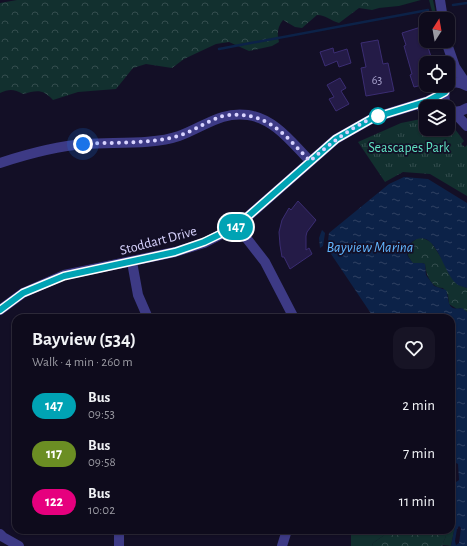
<!DOCTYPE html>
<meta charset="utf-8">
<style>
:root{--surface:#0e0b1c;--page:#171425;--text:#f1f3f6;--muted:#9b9ba3;--line:#2e2b3b}
body{margin:0;font-family:"Alegreya Sans",sans-serif;background:var(--page);color:var(--text);height:100vh;display:flex;flex-direction:column;font-size:15px;white-space:nowrap}
*{box-sizing:border-box;margin:0}
p{font-size:13px;color:var(--muted)}
.icon{flex:none;width:22px;height:22px;fill:none;stroke:currentColor;stroke-width:2;stroke-linecap:round;stroke-linejoin:round}
.map{position:relative;flex:1;overflow:hidden}
.sheet{position:absolute;left:12px;top:314px;width:443px;height:220px;display:flex;flex-direction:column;background:var(--surface);border-radius:12px;box-shadow:0 1px 3px #0004,0 0 0 1px var(--line)}
.sheet>*{flex:none}
.badge{padding:0 8px;border-radius:13px;font-size:14px;line-height:26px}
.needle{width:26px;rotate:11deg}
.fabs{position:absolute;left:419px;top:12px;display:grid;gap:8px}
.fabs a{display:grid;place-items:center;width:36px;height:36px;border-radius:8px;background:var(--surface);box-shadow:0 1px 3px #0004,0 0 0 1px var(--line);font-size:20px}
.you{position:absolute;width:20px;height:20px;margin:-10px;border:3px solid #fff;border-radius:50%;background:#1a73e8;box-shadow:0 0 0 6px #1a73e833}
.map>.badge{position:absolute;translate:-50% -50%;box-shadow:0 0 0 2px #fff}
.round{display:grid;place-items:center;flex:none;width:42px;height:42px;border-radius:12px;background:var(--page)}
.overview{display:flex;align-items:center;justify-content:space-between;height:68px;padding:0 20px}
h1{font-size:19px;font-weight:600;line-height:30px}
ul{padding:0;list-style:none}
li{display:flex;align-items:center;gap:12px;height:48px;padding:0 20px}
li div{flex:1}
li b{display:block;font-size:15px}
li em{font-style:normal}
li .badge{min-width:44px;font-weight:700;text-align:center}
.map>svg:first-child{display:block}
</style>
<div class="map">
<svg width="467" height="546" viewBox="0 0 467 546">
<defs>
<pattern id="forest-crowns" width="20" height="18" patternUnits="userSpaceOnUse"><rect width="20" height="18" fill="#12302f"/><path d="M2 6a3 3 0 1 1 6 0M12 15a3 3 0 1 1 6 0" fill="none" stroke="#344d4e"/></pattern>
<pattern id="park-tufts" width="24" height="20" patternUnits="userSpaceOnUse"><rect width="24" height="20" fill="#12302f"/><path d="M3 7l-1-3M5 7V3M7 7l1-3M15 17l-1-3M17 17v-4M19 17l1-3" fill="none" stroke="#344d4e"/></pattern>
<pattern id="water-ripples" width="26" height="14" patternUnits="userSpaceOnUse"><rect width="26" height="14" fill="#0c2248"/><path d="M2 4q2-2 4 0t4 0M15 11q2-2 4 0t4 0" fill="none" stroke="#2f4163"/></pattern>
</defs>
<rect width="100%" height="100%" fill="#130f26"/>
<!-- green -->
<g fill="#12302f">
<path d="M 379,0 L 421,0 L 399,6 L 379,8 Z"/>
<path d="M 429,0 L 433,0 L 437,19 L 434,19 Z"/>
<path d="M 455,526 L 451,546 L 442,545 L 446,536 L 446,530 L 451,530 L 451,528 Z"/>
<path d="M 351,530 L 384,530 L 383,536 L 373,543 L 372,546 L 351,546 Z"/>
</g>
<!-- forest -->
<g fill="url(#forest-crowns)">
<path d="M 17,0 L 379,0 L 380,3 L 379,8 L 372,10 L 359,8 L 339,23 C 331,21 326,15 317,15 L 302,28 L 295,27 L 283,20 C 277,28 277,33 279,42 L 272,46 L 249,51 L 229,42 L 216,44 L 184,59 L 172,68 L 146,64 L 133,68 L 116,89 L 78,92 L 53,100 C 43,89 37,90 23,94 C 14,89 9,89 0,93 L 0,3 Z"/>
<path d="M 418,238 L 423,238 L 431,242 L 459,285 L 467,288 L 467,312 L 461,308 L 457,309 L 449,304 L 448,295 L 443,288 C 431,288 426,275 425,264 L 422,263 L 413,263 C 404,253 406,245 418,238 Z"/>
<path d="M 384,530 L 446,530 L 446,536 L 442,545 L 443,546 L 372,546 L 373,543 L 383,536 Z"/>
</g>
<!-- park -->
<path fill="url(#park-tufts)" d="M 426,118 L 426,129 L 448,129 L 448,120 L 464,141 L 461,144 L 465,147 L 467,145 L 467,196 L 430,174 L 403,172 L 385,182 L 358,142 L 401,123 Z"/>
<!-- water -->
<g fill="url(#water-ripples)">
<path d="M 404,177 L 428,179 L 467,203 L 467,288 C 464,287 461,286 458,285 C 446,277 441,250 429,241 C 421,234 406,242 407,253 C 407,257 411,260 413,263 L 422,263 L 425,264 L 426,275 L 434,286 L 446,290 C 450,301 446,311 462,308 L 467,312 L 467,546 L 451,546 L 455,526 L 451,496 L 451,318 L 374,318 L 327,248 L 329,233 L 389,184 Z"/>
<path d="M 322,230 L 325,233 L 323,246 L 320,248 L 319,238 Z"/>
</g>
<!-- pier -->
<g fill="#130f26">
<path d="M 456,463 L 458,464 L 459,480 L 456,482 L 455,478 L 454,466 Z"/>
<path d="M 459,526 L 461,528 L 459,543 L 456,545 L 455,541 L 457,529 Z"/>
</g>
<g fill="none" stroke-linecap="round" stroke-linejoin="round">
<!-- stream -->
<g stroke="#0c2248" stroke-width="2.5">
<path d="M 453,5 L 467,3"/>
<path d="M 219,49 L 428,10"/>
</g>
</g>
<!-- building -->
<g fill="#241b47" stroke="#3b2d73">
<path d="M 424,26 L 426,33 L 426,41 L 433,63 L 426,63 L 426,84 L 414,87 L 410,75 L 412,74 L 404,46 L 406,45 L 402,33 Z"/>
<path d="M 378,40 L 383,64 L 388,63 L 394,91 L 366,96 L 361,68 L 366,67 L 361,43 Z"/>
<path d="M 333,48 L 334,53 L 347,49 L 351,63 L 339,67 L 337,61 L 325,66 L 320,52 Z"/>
<path d="M 340,78 L 346,88 L 341,91 L 349,104 L 336,111 L 329,99 L 334,97 L 327,85 Z"/>
<path d="M 298,201 L 316,220 L 307,232 L 306,236 L 306,250 L 309,248 L 312,254 L 290,269 L 284,257 L 282,257 L 280,245 L 279,232 L 282,220 L 289,208 L 291,210 Z"/>
</g>
<g fill="none" stroke-linecap="round" stroke-linejoin="round">
<!-- minor -->
<g stroke="#3d3a85" stroke-width="10">
<path d="M 440,0 L 443,19"/>
<path d="M 448,47 L 455,67 L 467,85"/>
<path d="M 448,83 L 450,59"/>
<path d="M 467,86 C 436,68 438,126 467,108"/>
<path d="M 420,106 L 446,107"/>
<path d="M 451,109 L 467,126"/>
<path d="M 0,163 C 27,154 57,146 86,144 C 114,142 153,145 179,136 C 204,127 221,111 248,115 C 275,119 292,143 310,161"/>
<path d="M 237,226 L 265,262 L 294,318"/>
<path d="M 132,262 L 138,295 L 148,318"/>
<path d="M 0,310 L 23,293 L 64,275 L 175,252 L 204,243 L 237,226 L 336,139 L 373,118 L 428,101 L 445,92"/>
<path d="M 119,530 L 119,546"/>
<path d="M 0,534 L 3,537 L 19,546"/>
<path d="M 282,546 L 287,530"/>
</g>
</g>
<g fill="none" stroke-linecap="round" stroke-linejoin="round">
<!-- line casing -->
<g stroke="#fff" stroke-width="9">
<path id="line" d="M 0,310 L 23,293 L 64,276 L 175,252 L 204,242 L 237,226 L 336,139 L 373,118 L 428,101 L 445,92"/>
</g>
<!-- line -->
<use href="#line" stroke="#00a3b4" stroke-width="6"/>
<!-- walk -->
<path stroke="#d9d4ff" stroke-width="4" stroke-dasharray="0 7.2" d="M 83,144 C 113,142 150,144 178,136 C 192,132 204,123 217,118 C 224,115 233,114 241,115 C 273,117 289,140 310,161 C 331,143 352,126 378,116"/>
</g>
<!-- markers -->
<circle fill="#fff" stroke="#00a3b4" stroke-width="2" cx="378" cy="116" r="8"/>
<g text-anchor="middle" stroke-width="3.5" stroke-linejoin="round" paint-order="stroke">
<!-- number labels -->
<g font-size="12" fill="#aca6d1">
<text x="377" y="84">63</text>
</g>
<!-- park labels -->
<g font-size="14" fill="#5fe0c0" stroke="#130f26">
<text x="409" y="152">Seascapes Park</text>
</g>
<!-- street labels -->
<g font-size="14" fill="#d9d4ff" stroke="#130f26">
<text transform="translate(158 240) rotate(-15)" y="5">Stoddart Drive</text>
</g>
<!-- water labels -->
<g font-size="15" font-style="italic" fill="#62b6ff" stroke="#130f26">
<text x="370" y="252">Bayview Marina</text>
</g>
</g>
</svg>
<div class="fabs">
<a><svg class="needle" viewBox="-14 -14 28 28"><path d="M0-13l5 13h-10z" fill="#e53935"/><path d="M0 13l5-13h-10z" fill="#9b9ba3"/></svg></a>
<a><svg class="icon" aria-label="locate" viewBox="0 0 24 24"><circle cx="12" cy="12" r="6"/><path d="M12 2v4M12 18v4M2 12h4M18 12h4"/></svg></a>
<a><svg class="icon" aria-label="layers" viewBox="0 0 24 24"><path d="M12 4l9 5-9 5-9-5zM3 14l9 5 9-5"/></svg></a>
</div>
<div class="you" style="left:83px;top:144px"></div>
<b class="badge" style="left:236px;top:227px;background:#00a3b4;color:#fff">147</b>
<section class="sheet">
<div class="overview"><div><h1>Bayview (534)</h1><p>Walk · 4 min · 260 m</p></div><a class="round"><svg class="icon" aria-label="heart" viewBox="0 0 24 24"><path d="M12 20l-8-8c-3-5 5-10 8-4 3-6 11-1 8 4z"/></svg></a></div>
<ul>
<li><span class="badge" style="background:#00a3b4;color:#fff">147</span><div><b>Bus</b><p>09:53</p></div><em>2 min</em></li>
<li><span class="badge" style="background:#6b8e23;color:#fff">117</span><div><b>Bus</b><p>09:58</p></div><em>7 min</em></li>
<li><span class="badge" style="background:#e6007e;color:#fff">122</span><div><b>Bus</b><p>10:02</p></div><em>11 min</em></li>
</ul>
</section>
</div>
